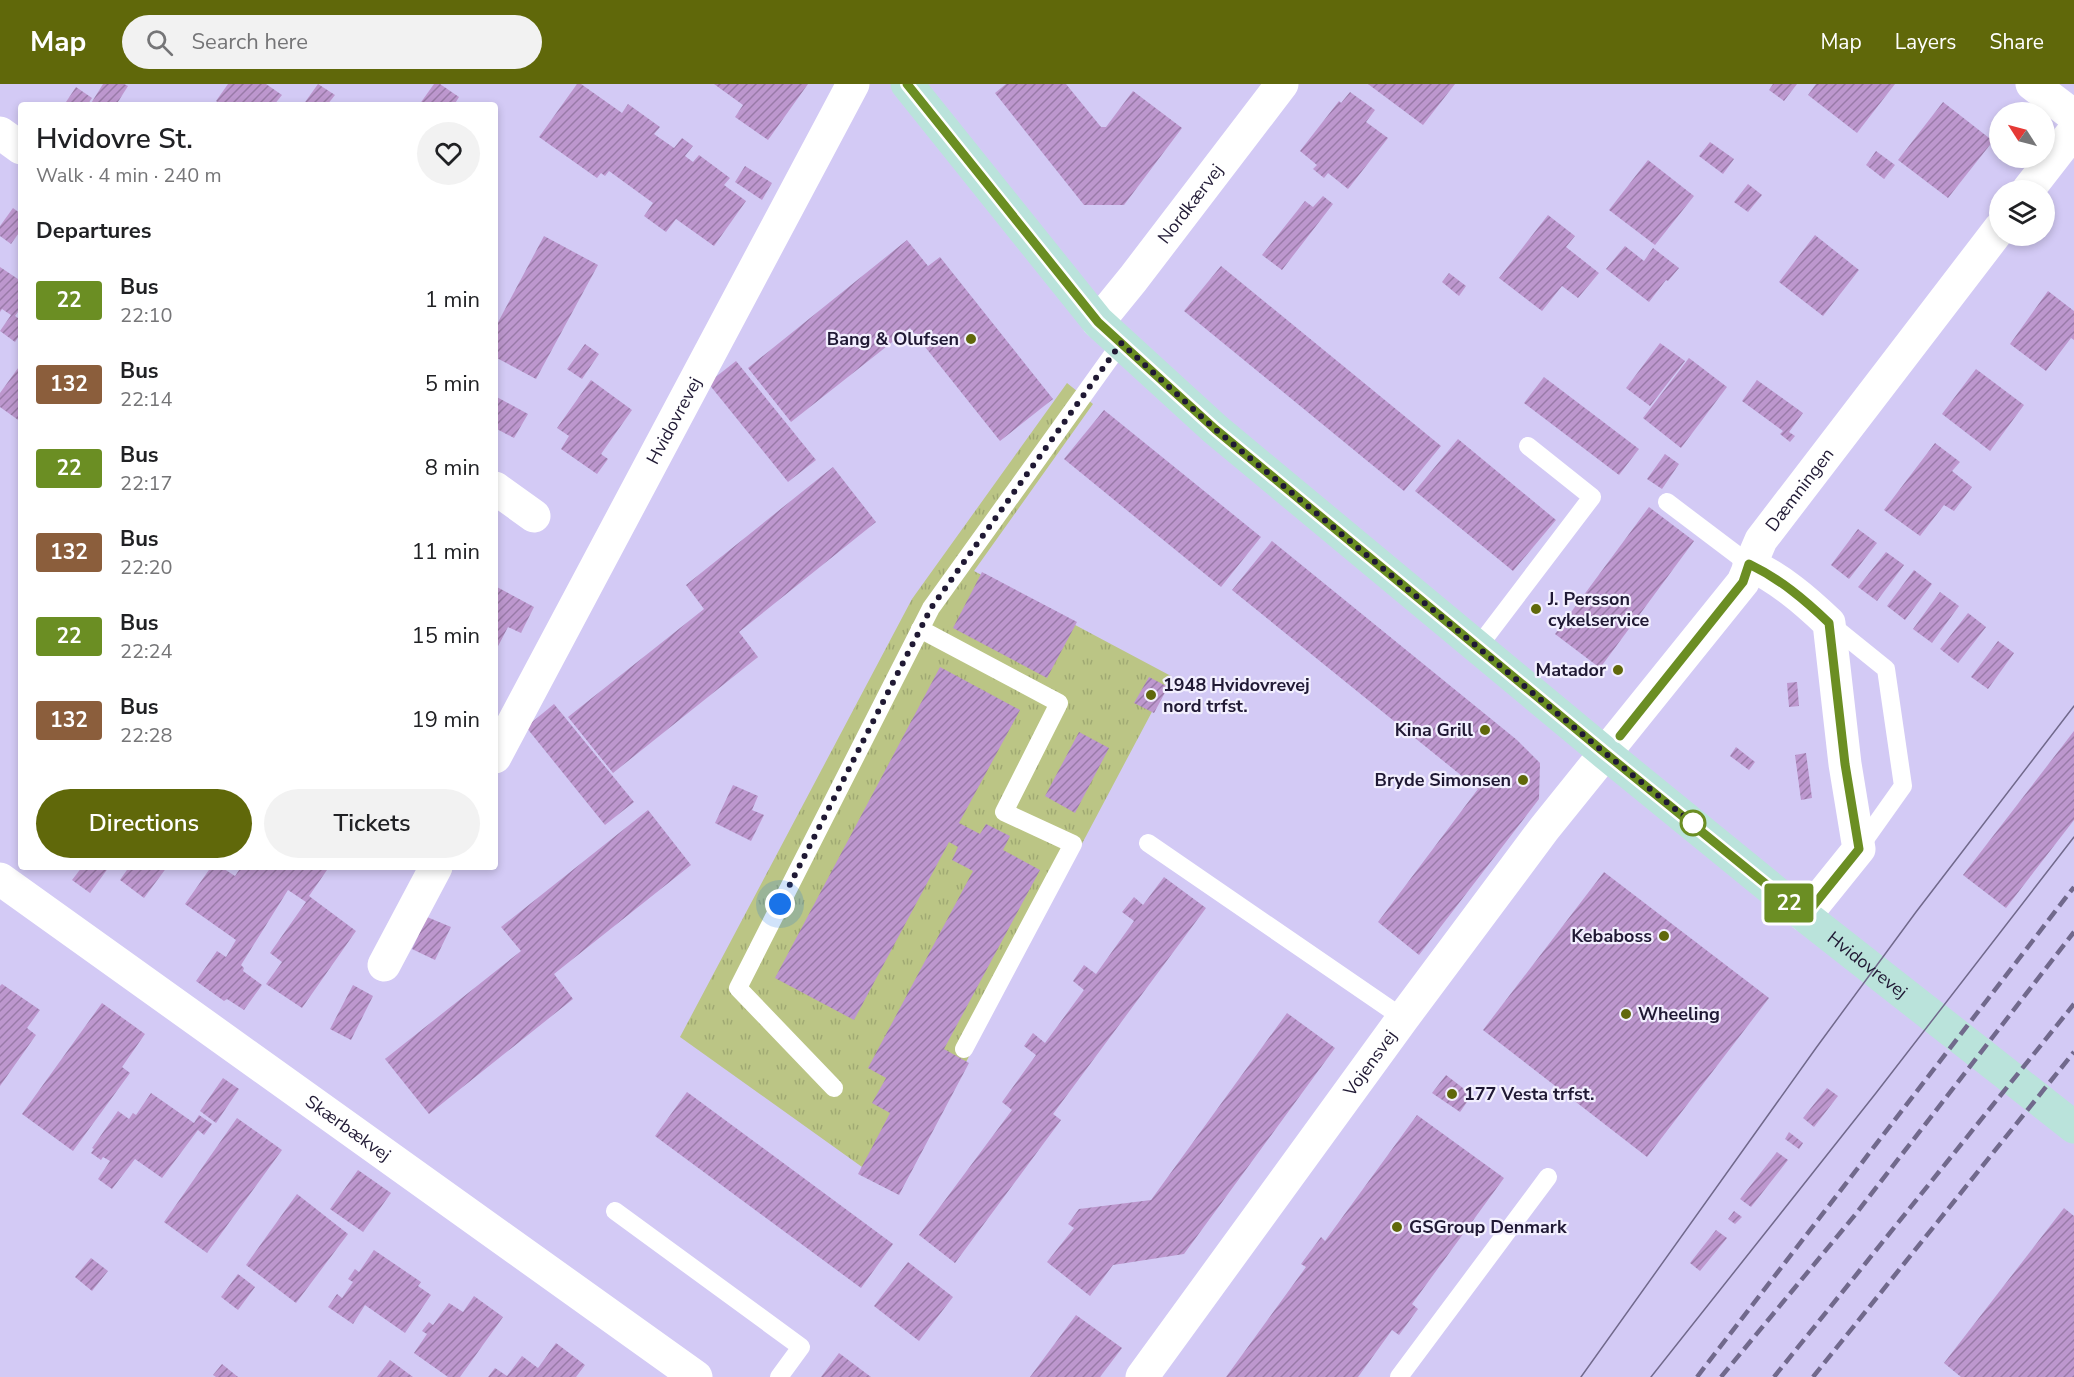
<!DOCTYPE html>
<meta charset="utf-8">
<style>
:root{--surface:#fff;--page:#f2f2f2;--text:#202124;--muted:#757577;--accent:#60680a}
body{margin:0;font-family:"Nunito Sans",sans-serif;background:var(--page);color:var(--text);height:100vh;display:flex;flex-direction:column;font-size:22px;white-space:nowrap}
*{box-sizing:border-box;margin:0}
p{font-size:20px;color:var(--muted)}
.icon{flex:none;width:33px;height:33px;fill:none;stroke:currentColor;stroke-width:2;stroke-linecap:round;stroke-linejoin:round}
.map{position:relative;flex:1;overflow:hidden}
.sheet{position:absolute;left:18px;top:18px;width:480px;height:768px;display:flex;flex-direction:column;background:var(--surface);border-radius:6px;box-shadow:0 3px 9px #0003}
.sheet>*{flex:none}
.badge{padding:0 12px;border-radius:4px;font-size:21px;line-height:39px}
.needle{width:39px;rotate:306deg}
.controls{position:absolute;left:1989px;top:18px;display:grid;gap:12px}
.controls a{display:grid;place-items:center;width:66px;height:66px;border-radius:50%;background:var(--surface);box-shadow:0 3px 9px #0003;font-size:30px}
.you{position:absolute;width:30px;height:30px;margin:-15px;border:4px solid #fff;border-radius:50%;background:#1a73e8;box-shadow:0 0 0 9px #1a73e833}
.map>.badge{position:absolute;translate:-50% -50%;box-shadow:0 0 0 3px #fff}
h2{padding:0 18px;font-size:22px;line-height:54px}
.round{display:grid;place-items:center;flex:none;width:63px;height:63px;border-radius:32px;background:var(--page)}
.overview{display:flex;align-items:center;justify-content:space-between;height:102px;padding:0 18px}
h1{font-size:28px;font-weight:600;line-height:45px}
.cta{display:flex;gap:12px;margin-top:auto;padding:12px 18px}
.cta a{flex:1;height:69px;border-radius:36px;background:var(--accent);color:#fff;font-size:24px;font-weight:600;line-height:69px;text-align:center}
.cta a+a{background:var(--page);color:var(--text)}
ul{padding:0;list-style:none}
li{display:flex;align-items:center;gap:18px;height:84px;padding:0 18px}
li div{flex:1}
li b{display:block;font-size:22px}
li em{font-style:normal}
li .badge{min-width:66px;font-weight:700;text-align:center}
header{display:flex;align-items:center;gap:36px;box-sizing:border-box;height:84px;padding:0 30px;background:var(--accent);color:#fff}
header strong{font-size:28px}
nav{display:flex;gap:33px;margin-inline-start:auto;font-size:21px}
.search{width:420px;height:54px;background:var(--page);display:flex;align-items:center;gap:15px;box-sizing:border-box;padding:0 21px;border-radius:33px;color:var(--muted);font-size:22px}
.map>svg:first-child{display:block}
</style>
<header>
<strong>Map</strong>
<div class="search"><svg class="icon" aria-label="search" viewBox="0 0 24 24"><circle cx="10" cy="10" r="6"/><path d="M15 15l6 6"/></svg>Search here</div>
<nav><a>Map</a><a>Layers</a><a>Share</a></nav>
</header>
<div class="map">
<svg width="2074" height="1293" viewBox="0 0 2074 1293">
<defs>
<pattern id="grass-tufts" width="24" height="20" patternUnits="userSpaceOnUse" patternTransform="scale(1.5)"><rect width="24" height="20" fill="#bbc585"/><path d="M3 7l-1-3M5 7V3M7 7l1-3M15 17l-1-3M17 17v-4M19 17l1-3" fill="none" stroke="#a0a973"/></pattern>
<pattern id="building-hatch" width="6" height="6" patternUnits="userSpaceOnUse" patternTransform="scale(1.5)"><rect width="6" height="6" fill="#bd97ce"/><path d="M-1 1l2-2M0 6l6-6M5 7l2-2" fill="none" stroke="#997aa8"/></pattern>
</defs>
<rect width="100%" height="100%" fill="#d3caf5"/>
<!-- grass -->
<path fill="url(#grass-tufts)" d="M 1067,299 L 1093,320 L 974,487 L 1171,592 L 897,1108 L 680,953 L 912,515 Z"/>
<!-- building -->
<g fill="url(#building-hatch)">
<path d="M 103,0 L 124,0 L 128,2 L 116,21 L 90,21 Z"/>
<path d="M 228,0 L 266,0 L 282,11 L 274,21 L 222,21 L 216,17 Z"/>
<path d="M 318,0 L 335,11 L 327,21 L 303,21 Z"/>
<path d="M 434,0 L 440,0 L 459,13 L 454,21 L 419,21 Z"/>
<path d="M 577,0 L 581,0 L 622,29 L 628,20 L 660,43 L 654,50 L 674,64 L 682,54 L 693,62 L 685,72 L 693,78 L 699,71 L 730,94 L 724,101 L 746,117 L 714,162 L 676,135 L 666,148 L 644,132 L 653,119 L 609,87 L 605,92 L 601,89 L 597,94 L 539,53 Z"/>
<path d="M 714,0 L 808,0 L 768,56 L 735,33 L 743,21 Z"/>
<path d="M 1006,0 L 1066,0 L 1101,43 L 1106,43 L 1133,7 L 1182,44 L 1124,121 L 1084,121 L 995,9 Z"/>
<path d="M 1368,0 L 1455,0 L 1423,41 Z"/>
<path d="M 1773,0 L 1797,0 L 1784,17 L 1769,6 Z"/>
<path d="M 1816,0 L 1895,0 L 1857,49 L 1808,11 Z"/>
<path d="M 76,3 L 92,14 L 87,21 L 64,21 Z"/>
<path d="M 1350,8 L 1375,26 L 1366,38 L 1388,54 L 1348,105 L 1328,89 L 1324,94 L 1313,85 L 1317,81 L 1300,67 L 1339,17 L 1341,19 Z"/>
<path d="M 1943,18 L 1993,57 L 1948,114 L 1898,76 Z"/>
<path d="M 1710,58 L 1734,75 L 1723,90 L 1699,72 Z"/>
<path d="M 1876,67 L 1895,81 L 1884,95 L 1866,81 Z"/>
<path d="M 1648,76 L 1694,112 L 1655,161 L 1609,126 Z"/>
<path d="M 745,82 L 772,99 L 762,116 L 735,98 Z"/>
<path d="M 1748,100 L 1762,111 L 1748,128 L 1734,118 Z"/>
<path d="M 1323,112 L 1333,120 L 1282,186 L 1262,171 L 1305,117 L 1313,123 Z"/>
<path d="M 13,124 L 21,130 L 21,146 L 11,160 L 0,152 L 0,142 Z"/>
<path d="M 1548,131 L 1575,152 L 1566,163 L 1599,189 L 1578,214 L 1562,202 L 1542,227 L 1499,194 Z"/>
<path d="M 1815,151 L 1859,186 L 1823,232 L 1779,198 Z"/>
<path d="M 544,152 L 598,181 L 536,295 L 495,273 L 495,244 Z"/>
<path d="M 907,156 L 928,182 L 940,173 L 1053,315 L 1000,357 L 910,244 L 791,338 L 748,284 Z"/>
<path d="M 1625,162 L 1644,177 L 1653,164 L 1679,184 L 1668,197 L 1666,196 L 1649,218 L 1606,185 Z"/>
<path d="M 1221,182 L 1441,362 L 1404,407 L 1184,227 Z"/>
<path d="M 0,183 L 21,197 L 18,204 L 21,206 L 21,224 L 15,232 L 21,236 L 21,249 L 15,258 L 0,247 L 11,231 L 2,225 L 0,228 Z"/>
<path d="M 1449,189 L 1466,202 L 1459,212 L 1442,198 Z"/>
<path d="M 2048,207 L 2074,227 L 2074,256 L 2071,254 L 2046,287 L 2010,260 Z"/>
<path d="M 1660,259 L 1685,277 L 1650,322 L 1626,304 Z"/>
<path d="M 585,260 L 599,270 L 582,295 L 567,285 Z"/>
<path d="M 1689,274 L 1727,303 L 1681,364 L 1643,334 Z"/>
<path d="M 736,277 L 816,376 L 788,398 L 708,299 Z"/>
<path d="M 21,280 L 21,338 L 0,323 L 0,309 Z"/>
<path d="M 1976,285 L 2024,321 L 1990,367 L 1942,330 Z"/>
<path d="M 1544,293 L 1639,365 L 1619,391 L 1524,319 Z"/>
<path d="M 591,296 L 632,326 L 601,370 L 608,375 L 597,390 L 561,365 L 569,352 L 557,344 Z"/>
<path d="M 1757,296 L 1803,329 L 1789,348 L 1795,352 L 1790,358 L 1780,350 L 1783,347 L 1742,317 Z"/>
<path d="M 495,312 L 528,330 L 514,354 L 495,344 Z"/>
<path d="M 1104,326 L 1261,453 L 1221,503 L 1064,375 Z"/>
<path d="M 1458,355 L 1556,436 L 1513,487 L 1415,407 Z"/>
<path d="M 1935,359 L 1960,378 L 1952,387 L 1972,403 L 1954,427 L 1944,421 L 1920,452 L 1884,426 Z"/>
<path d="M 1665,370 L 1679,380 L 1662,405 L 1647,395 Z"/>
<path d="M 833,383 L 876,438 L 739,548 L 758,573 L 613,689 L 568,633 L 704,525 L 686,501 Z"/>
<path d="M 1649,423 L 1694,457 L 1600,584 L 1555,550 Z"/>
<path d="M 1858,445 L 1877,459 L 1849,495 L 1831,481 Z"/>
<path d="M 1272,457 L 1517,656 L 1540,679 L 1539,715 L 1419,871 L 1378,838 L 1478,705 L 1232,506 Z"/>
<path d="M 1886,468 L 1904,481 L 1877,517 L 1858,503 Z"/>
<path d="M 1914,486 L 1932,500 L 1905,536 L 1887,522 Z"/>
<path d="M 982,488 L 1077,538 L 1047,594 L 953,544 Z"/>
<path d="M 495,502 L 534,523 L 521,549 L 508,543 L 495,568 Z"/>
<path d="M 1940,508 L 1959,522 L 1932,559 L 1913,545 Z"/>
<path d="M 1968,529 L 1986,543 L 1958,579 L 1940,565 Z"/>
<path d="M 1998,557 L 2014,569 L 1988,605 L 1971,593 Z"/>
<path d="M 940,583 L 1020,626 L 959,739 L 980,750 L 986,740 L 1010,752 L 1003,766 L 1040,786 L 944,965 L 969,979 L 899,1111 L 858,1090 L 890,1029 L 872,1019 L 886,994 L 868,984 L 973,787 L 952,776 L 958,763 L 949,758 L 854,936 L 775,894 Z"/>
<path d="M 1149,593 L 1168,603 L 1154,629 L 1134,619 Z"/>
<path d="M 1797,598 L 1799,622 L 1789,623 L 1787,599 Z"/>
<path d="M 554,620 L 634,718 L 605,741 L 526,643 Z"/>
<path d="M 2074,647 L 2074,736 L 2006,824 L 1963,791 Z"/>
<path d="M 1079,648 L 1109,664 L 1075,729 L 1045,712 Z"/>
<path d="M 1736,663 L 1755,678 L 1749,686 L 1730,672 Z"/>
<path d="M 1806,669 L 1812,714 L 1801,716 L 1795,671 Z"/>
<path d="M 733,701 L 758,712 L 752,726 L 764,731 L 751,757 L 715,739 Z"/>
<path d="M 648,726 L 691,781 L 554,890 L 573,915 L 429,1030 L 385,975 L 521,867 L 501,843 Z"/>
<path d="M 82,783 L 109,783 L 90,809 L 72,796 Z"/>
<path d="M 129,783 L 167,783 L 144,814 L 120,796 Z"/>
<path d="M 211,783 L 221,783 L 235,792 L 241,783 L 322,783 L 327,786 L 309,812 L 356,847 L 302,924 L 266,900 L 282,878 L 270,869 L 306,818 L 288,806 L 241,881 L 244,884 L 243,887 L 262,901 L 244,926 L 227,915 L 224,917 L 196,897 L 217,867 L 226,873 L 236,856 L 185,820 Z"/>
<path d="M 1604,788 L 1769,914 L 1647,1073 L 1483,946 Z"/>
<path d="M 1164,793 L 1206,824 L 1053,1030 L 1061,1036 L 955,1179 L 919,1151 L 1012,1026 L 1002,1018 L 1036,971 L 1024,962 L 1033,949 L 1045,959 L 1084,906 L 1073,897 L 1084,881 L 1096,890 L 1134,837 L 1122,828 L 1134,813 L 1143,821 Z"/>
<path d="M 427,833 L 451,843 L 435,876 L 412,865 Z"/>
<path d="M 2,900 L 40,926 L 27,944 L 36,951 L 0,1002 L 0,902 Z"/>
<path d="M 353,901 L 373,912 L 351,956 L 330,945 Z"/>
<path d="M 102,919 L 145,950 L 122,983 L 130,989 L 73,1067 L 22,1030 Z"/>
<path d="M 1287,929 L 1335,964 L 1184,1170 L 1113,1181 L 1090,1212 L 1047,1178 L 1074,1144 L 1068,1140 L 1079,1125 L 1151,1116 Z"/>
<path d="M 1446,991 L 1472,1011 L 1460,1028 L 1432,1009 Z"/>
<path d="M 223,994 L 239,1005 L 216,1039 L 200,1027 Z"/>
<path d="M 1827,1004 L 1838,1012 L 1814,1043 L 1803,1034 Z"/>
<path d="M 687,1008 L 893,1160 L 861,1204 L 655,1052 Z"/>
<path d="M 151,1009 L 194,1039 L 199,1031 L 212,1040 L 204,1051 L 198,1046 L 162,1094 L 135,1075 L 112,1105 L 98,1095 L 110,1077 L 103,1073 L 101,1076 L 91,1069 L 94,1065 L 92,1064 L 118,1027 L 129,1035 L 133,1029 L 136,1031 Z"/>
<path d="M 1417,1031 L 1504,1094 L 1412,1220 L 1418,1225 L 1399,1251 L 1392,1246 L 1358,1293 L 1226,1293 L 1306,1183 L 1301,1180 L 1321,1153 L 1325,1157 Z"/>
<path d="M 237,1034 L 282,1066 L 207,1169 L 164,1138 Z"/>
<path d="M 1789,1048 L 1803,1059 L 1799,1065 L 1785,1055 Z"/>
<path d="M 1777,1068 L 1788,1076 L 1751,1123 L 1740,1115 Z"/>
<path d="M 358,1086 L 391,1109 L 363,1148 L 330,1125 Z"/>
<path d="M 297,1110 L 348,1150 L 296,1219 L 246,1181 Z"/>
<path d="M 2064,1124 L 2074,1132 L 2074,1293 L 1961,1293 L 1944,1279 Z"/>
<path d="M 1734,1127 L 1742,1133 L 1735,1140 L 1728,1135 Z"/>
<path d="M 1716,1146 L 1727,1154 L 1700,1187 L 1690,1179 Z"/>
<path d="M 374,1166 L 421,1198 L 418,1202 L 431,1211 L 405,1249 L 365,1221 L 353,1240 L 328,1223 L 337,1210 L 342,1214 L 353,1198 L 348,1195 L 355,1185 L 359,1188 Z"/>
<path d="M 91,1174 L 108,1187 L 92,1207 L 75,1193 Z"/>
<path d="M 908,1178 L 953,1213 L 919,1257 L 874,1222 Z"/>
<path d="M 238,1190 L 255,1203 L 238,1226 L 221,1213 Z"/>
<path d="M 474,1212 L 503,1233 L 460,1293 L 448,1293 L 414,1269 L 427,1250 L 422,1247 L 429,1238 L 433,1241 L 449,1219 L 463,1228 Z"/>
<path d="M 1076,1231 L 1122,1264 L 1100,1293 L 1030,1293 Z"/>
<path d="M 556,1259 L 585,1281 L 576,1293 L 488,1293 L 495,1284 L 507,1292 L 522,1272 L 538,1284 Z"/>
<path d="M 839,1269 L 871,1293 L 821,1293 Z"/>
<path d="M 390,1276 L 413,1293 L 377,1293 Z"/>
<path d="M 222,1280 L 238,1293 L 216,1293 L 213,1291 Z"/>
</g>
<g fill="none" stroke-linecap="round" stroke-linejoin="round">
<!-- lane -->
<g stroke="#fff" stroke-width="18">
<path d="M 1667,418 L 1749,480"/>
<path d="M 1829,539 L 1886,585 L 1903,702 L 1859,764"/>
<path d="M 920,545 L 1059,619 L 1004,728 L 1073,760 L 964,965"/>
<path d="M 1478,563 L 1592,413 L 1528,362"/>
<path d="M 1148,759 L 1403,934"/>
<path d="M 834,1004 L 738,904 L 931,524 L 1121,259"/>
<path d="M 615,1127 L 801,1263 L 779,1293"/>
<path d="M 1399,1293 L 1548,1093"/>
</g>
<!-- street -->
<g stroke="#fff" stroke-width="33">
<path d="M 2032,0 L 2074,32"/>
<path d="M 0,49 L 21,64"/>
<path d="M 2028,106 L 2074,47"/>
<path id="s1" d="M 1098,238 L 1133,195 L 1282,0"/>
<path d="M 495,404 L 534,432"/>
<path d="M 1749,480 C 1780,495 1804,515 1829,539 L 1845,680 L 1859,765 L 1805,832"/>
<path id="s2" d="M 495,673 L 853,0"/>
<path id="s3" d="M 0,795 L 696,1293"/>
<path d="M 384,881 L 436,783"/>
<path id="s4" d="M 1142,1293 L 1403,934 L 1544,745 L 1743,498 L 1761,456 L 2000,144"/>
</g>
<!-- secondary -->
<path stroke="#bae3db" stroke-width="33" id="s5" d="M 907,0 L 1098,238 L 1215,345 L 1605,669 L 1805,832 L 2074,1043"/>
<!-- tram -->
<g stroke="#71698c" stroke-width="1.5">
<path d="M 1581,1293 L 1816,964 L 1916,828 L 2074,622"/>
<path d="M 1651,1293 L 1876,1009 L 2074,753"/>
</g>
<!-- rail -->
<g stroke="#71698c" stroke-width="4.5" stroke-dasharray="12 6" stroke-linecap="butt">
<path d="M 1697,1293 L 2074,803"/>
<path d="M 1721,1293 L 1855,1131 L 2074,848"/>
<path d="M 1774,1293 L 2074,920"/>
<path d="M 1813,1293 L 2074,968"/>
</g>
</g>
<g fill="none" stroke-linecap="round" stroke-linejoin="round">
<!-- line casing -->
<g stroke="#fff" stroke-width="14">
<path id="line" d="M 907,0 L 1098,238 L 1215,345 L 1605,669 L 1805,832 L 1859,765 L 1845,680 L 1829,539 C 1804,515 1780,495 1749,480 L 1743,498 L 1620,652"/>
</g>
<!-- line -->
<use href="#line" stroke="#6b8e23" stroke-width="9"/>
<!-- walk -->
<path stroke="#201934" stroke-width="6" stroke-dasharray="0 10.8" d="M 780,820 L 931,524 L 1121,259 L 1215,345 L 1605,669 L 1699,744 L 1693,739"/>
</g>
<!-- markers -->
<g fill="#60680a" stroke="#f2effe" stroke-width="2">
<circle cx="971" cy="255" r="6"/>
<circle cx="1536" cy="525" r="6"/>
<circle cx="1618" cy="586" r="6"/>
<circle cx="1151" cy="611" r="6"/>
<circle cx="1485" cy="646" r="6"/>
<circle cx="1523" cy="696" r="6"/>
<circle cx="1664" cy="852" r="6"/>
<circle cx="1626" cy="930" r="6"/>
<circle cx="1452" cy="1010" r="6"/>
<circle cx="1397" cy="1143" r="6"/>
</g>
<circle fill="#fff" stroke="#6b8e23" stroke-width="3" cx="1693" cy="739" r="12"/>
<g text-anchor="middle" stroke-width="4.5" stroke-linejoin="round" paint-order="stroke">
<!-- street labels -->
<g font-size="18" fill="#201934" stroke="#f2effe">
<text dy="6" stroke="none"><textPath href="#s1" startOffset="150">Nordkærvej</textPath></text>
<text dy="6" stroke="none"><textPath href="#s2" startOffset="381">Hvidovrevej</textPath></text>
<text dy="6" stroke="none"><textPath href="#s4" startOffset="1106">Dæmningen</textPath></text>
<text dy="6" stroke="none"><textPath href="#s5" startOffset="1308">Hvidovrevej</textPath></text>
<text dy="6" stroke="none"><textPath href="#s4" startOffset="388">Vojensvej</textPath></text>
<text dy="6" stroke="none"><textPath href="#s3" startOffset="428">Skærbækvej</textPath></text>
</g>
<!-- poi labels -->
<g font-size="18" font-weight="bold" fill="#201934" stroke="#f2effe" text-anchor="end">
<text x="959" y="261">Bang &amp; Olufsen</text>
<text x="1548" y="521" text-anchor="start">J. Persson<tspan x="1548" dy="21">cykelservice</tspan></text>
<text x="1606" y="592">Matador</text>
<text x="1163" y="607" text-anchor="start">1948 Hvidovrevej<tspan x="1163" dy="21">nord trfst.</tspan></text>
<text x="1473" y="652">Kina Grill</text>
<text x="1511" y="702">Bryde Simonsen</text>
<text x="1652" y="858">Kebaboss</text>
<text x="1638" y="936" text-anchor="start">Wheeling</text>
<text x="1464" y="1016" text-anchor="start">177 Vesta trfst.</text>
<text x="1409" y="1149" text-anchor="start">GSGroup Denmark</text>
</g>
</g>
</svg>
<div class="controls">
<a><svg class="needle" viewBox="-14 -14 28 28"><path d="M0-13l5 13h-10z" fill="#e53935"/><path d="M0 13l5-13h-10z" fill="#757577"/></svg></a>
<a><svg class="icon" aria-label="layers" viewBox="0 0 24 24"><path d="M12 4l9 5-9 5-9-5zM3 14l9 5 9-5"/></svg></a>
</div>
<div class="you" style="left:780px;top:820px"></div>
<b class="badge" style="left:1789px;top:819px;background:#6b8e23;color:#fff">22</b>
<section class="sheet">
<div class="overview"><div><h1>Hvidovre St.</h1><p>Walk · 4 min · 240 m</p></div><a class="round"><svg class="icon" aria-label="heart" viewBox="0 0 24 24"><path d="M12 20l-8-8c-3-5 5-10 8-4 3-6 11-1 8 4z"/></svg></a></div>
<h2>Departures</h2>
<ul>
<li><span class="badge" style="background:#6b8e23;color:#fff">22</span><div><b>Bus</b><p>22:10</p></div><em>1 min</em></li>
<li><span class="badge" style="background:#8b5e3c;color:#fff">132</span><div><b>Bus</b><p>22:14</p></div><em>5 min</em></li>
<li><span class="badge" style="background:#6b8e23;color:#fff">22</span><div><b>Bus</b><p>22:17</p></div><em>8 min</em></li>
<li><span class="badge" style="background:#8b5e3c;color:#fff">132</span><div><b>Bus</b><p>22:20</p></div><em>11 min</em></li>
<li><span class="badge" style="background:#6b8e23;color:#fff">22</span><div><b>Bus</b><p>22:24</p></div><em>15 min</em></li>
<li><span class="badge" style="background:#8b5e3c;color:#fff">132</span><div><b>Bus</b><p>22:28</p></div><em>19 min</em></li>
</ul>
<div class="cta"><a>Directions</a><a>Tickets</a></div>
</section>
</div>
